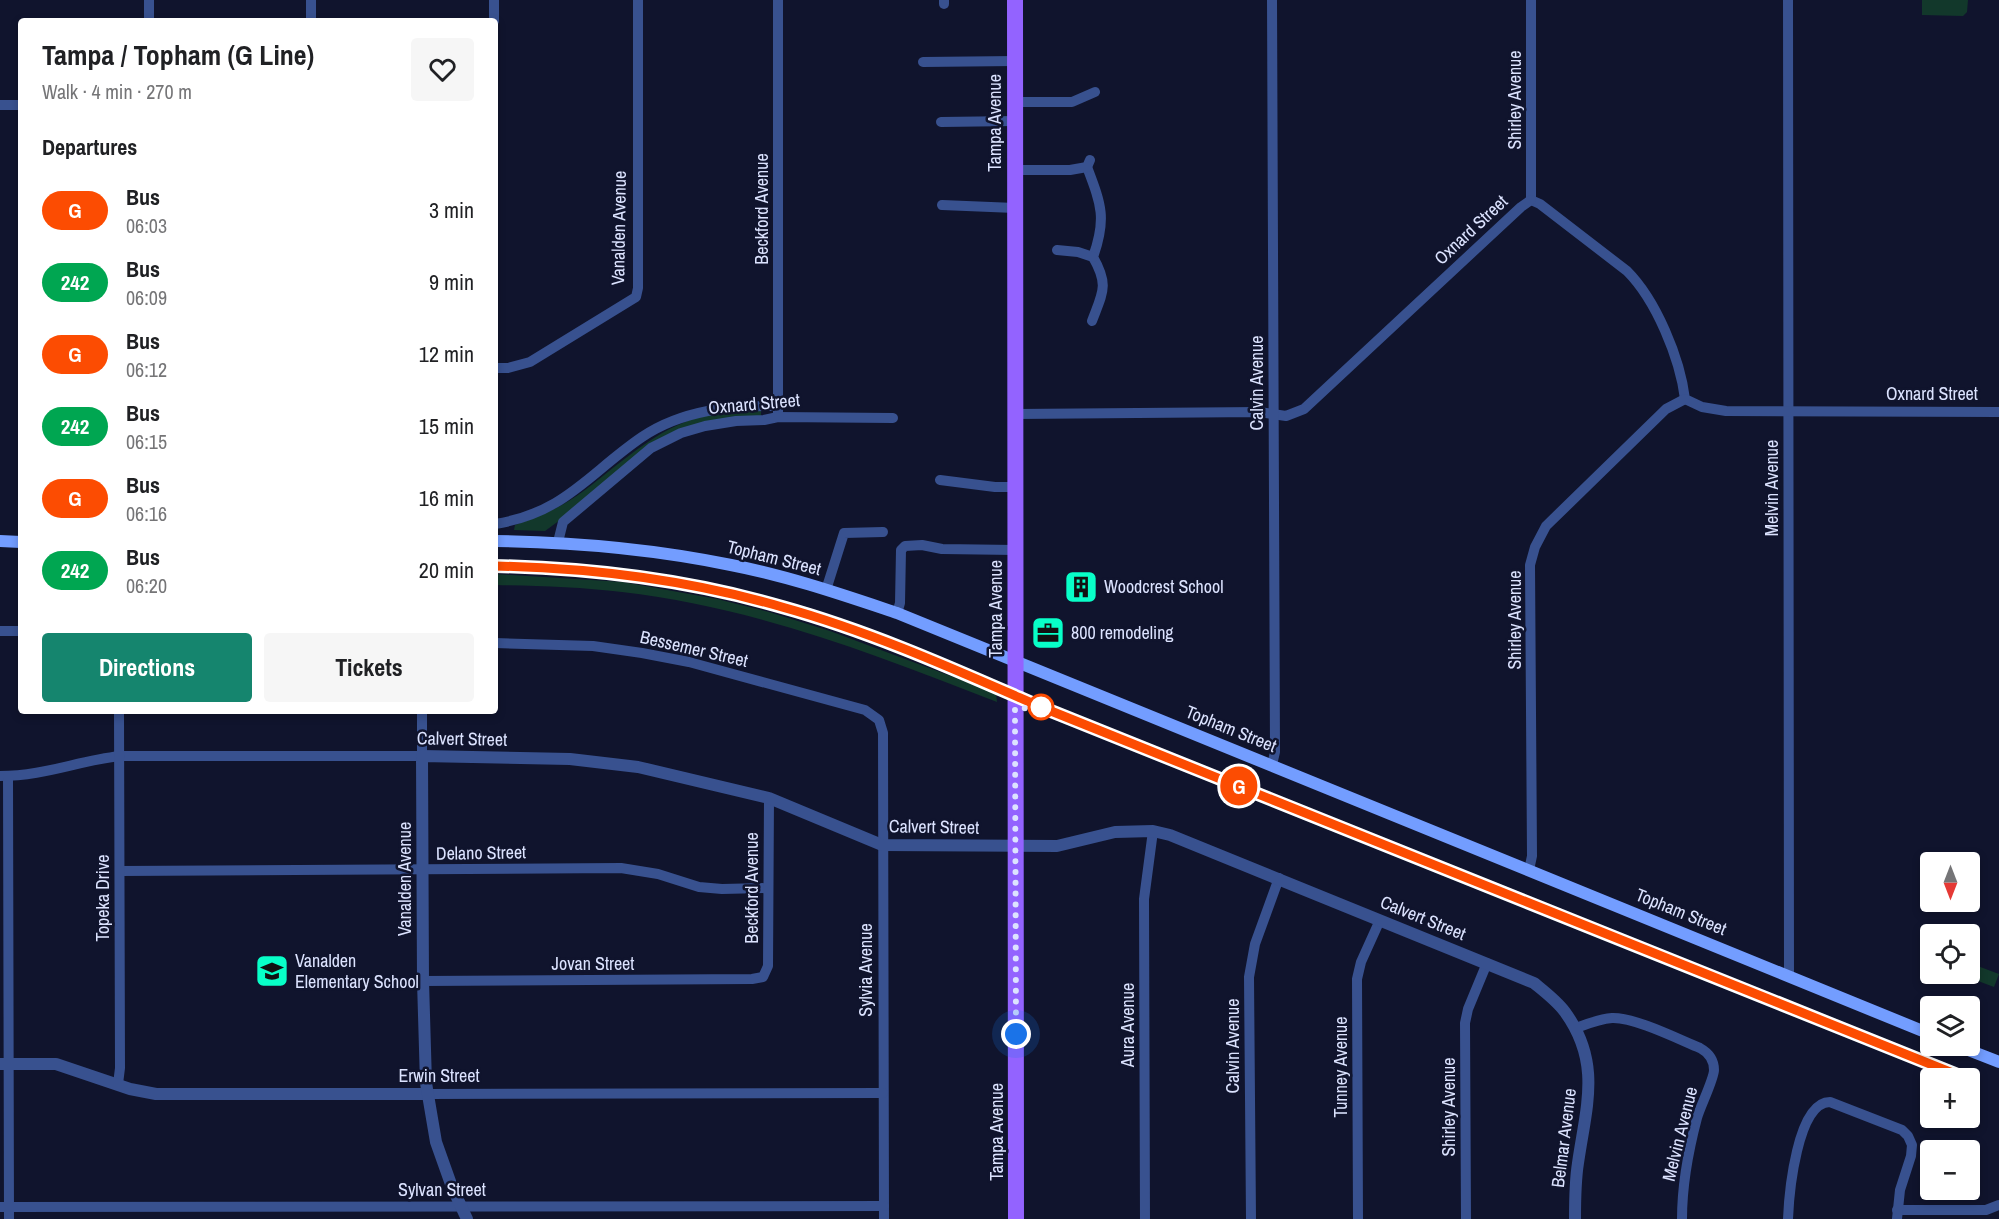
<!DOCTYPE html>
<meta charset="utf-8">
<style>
:root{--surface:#fff;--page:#f6f6f6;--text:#202124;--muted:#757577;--accent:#15856e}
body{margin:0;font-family:"Archivo Narrow",sans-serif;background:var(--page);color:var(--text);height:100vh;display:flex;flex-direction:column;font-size:22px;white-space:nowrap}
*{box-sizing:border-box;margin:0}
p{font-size:20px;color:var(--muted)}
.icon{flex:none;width:33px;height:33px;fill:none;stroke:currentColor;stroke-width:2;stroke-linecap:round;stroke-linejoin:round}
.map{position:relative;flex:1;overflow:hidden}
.side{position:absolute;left:18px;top:18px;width:480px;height:696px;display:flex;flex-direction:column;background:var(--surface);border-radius:6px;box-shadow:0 3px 9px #0003}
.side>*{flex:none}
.badge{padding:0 12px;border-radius:20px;font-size:21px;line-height:39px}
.needle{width:39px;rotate:180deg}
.controls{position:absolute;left:1920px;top:852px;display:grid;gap:12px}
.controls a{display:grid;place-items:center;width:60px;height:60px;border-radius:6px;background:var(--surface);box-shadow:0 3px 9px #0003;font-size:30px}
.you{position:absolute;width:30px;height:30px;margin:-15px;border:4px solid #fff;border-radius:50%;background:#1a73e8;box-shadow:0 0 0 9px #1a73e833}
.map>.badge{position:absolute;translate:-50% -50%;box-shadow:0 0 0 3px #fff}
h2{padding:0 24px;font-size:22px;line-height:54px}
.round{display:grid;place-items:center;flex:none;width:63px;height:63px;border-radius:6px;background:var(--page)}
.summary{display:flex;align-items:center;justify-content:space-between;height:102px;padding:0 24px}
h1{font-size:28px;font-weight:800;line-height:45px}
.button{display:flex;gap:12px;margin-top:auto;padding:12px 24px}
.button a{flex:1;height:69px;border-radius:6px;background:var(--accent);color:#fff;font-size:24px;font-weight:800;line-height:69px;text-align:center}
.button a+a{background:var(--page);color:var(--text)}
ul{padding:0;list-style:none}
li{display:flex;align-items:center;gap:18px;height:72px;padding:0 24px}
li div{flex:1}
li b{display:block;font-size:22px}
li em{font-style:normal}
li .badge{min-width:66px;font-weight:700;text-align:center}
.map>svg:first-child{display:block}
</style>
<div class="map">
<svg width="1999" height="1219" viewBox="0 0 1999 1219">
<rect width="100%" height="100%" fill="#10142d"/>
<!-- green -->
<g fill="#12382b">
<path d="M 1922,0 L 1968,0 L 1967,12 L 1963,16 L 1922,15 Z"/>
<path d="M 761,411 L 761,416 L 686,428 L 545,531 L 514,530 L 515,525 C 540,516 563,507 585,490 C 626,459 662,423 715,413 C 730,410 746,411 761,411 Z"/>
<path d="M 495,574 L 623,582 L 717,599 L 769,612 L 830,631 L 996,693 L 997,702 C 875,654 753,607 622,592 C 580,587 537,586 495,585 Z"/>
<path d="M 1975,965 L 1999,974 L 1994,987 L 1970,978 Z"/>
</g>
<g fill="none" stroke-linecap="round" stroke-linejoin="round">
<!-- minor -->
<g stroke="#38518f" stroke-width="10">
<path d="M 149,0 L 149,21"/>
<path d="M 311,0 L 311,21"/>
<path d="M 494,0 L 494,21"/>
<path d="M 778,0 L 778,417"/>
<path d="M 944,0 L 944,4"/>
<path d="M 1788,0 L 1789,976"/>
<path d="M 923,62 L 1015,61"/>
<path d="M 1015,102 L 1072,102 L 1095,92"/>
<path d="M 0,105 L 21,105"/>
<path d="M 941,122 L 1015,121"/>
<path d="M 1087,167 C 1101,204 1107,218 1093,257 C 1109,285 1103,292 1092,321"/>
<path d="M 1014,170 L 1070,170 L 1087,167 L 1090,160"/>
<path d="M 1531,200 L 1540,204 L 1627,271 C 1656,300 1680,358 1685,399 L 1702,407 L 1726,411 L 1999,412"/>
<path d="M 1531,200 L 1531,0"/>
<path d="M 942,205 L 1015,208"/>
<path d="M 1057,250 L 1078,252 L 1093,257"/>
<path d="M 495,368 L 508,368 L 530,362 L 636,297 L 638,288 L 638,0"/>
<path d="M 1015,414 L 1259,412 L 1286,416 L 1304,409 L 1521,207 L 1531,200"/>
<path d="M 940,480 L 995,487 L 1015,487"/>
<path d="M 495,524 C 565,513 589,473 642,437 C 682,410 732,405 778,406"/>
<path d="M 558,542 L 563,522 L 651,448 L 681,433 L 705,426 L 736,421 L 764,420 L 778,417 L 893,418"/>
<path d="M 826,590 L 844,533 L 883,532"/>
<path d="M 897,613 L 900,603 L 901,550 L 905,546 L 922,545 L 942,549 L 1015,550"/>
<path d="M 0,631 L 21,631"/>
<path d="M 495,643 L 593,646 L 642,653 L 689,662 L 865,710 L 879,720 L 883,733 L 884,1219"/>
<path d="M 1272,765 L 1275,752 L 1272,0"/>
<path d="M 0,776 C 44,776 77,761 120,756 L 422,756 L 422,711"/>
<path d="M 8,776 L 9,1219"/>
<path d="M 1529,870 L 1532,856 L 1530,565 L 1535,547 L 1546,526 L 1666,409 L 1685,399"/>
<path d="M 120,871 L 621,868 L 658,874 L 699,887 L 722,889 L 768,888"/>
<path d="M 423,981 L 752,979 L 763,977 L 768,966 L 769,798"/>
<path d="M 1576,1028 C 1587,1024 1599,1019 1612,1018 C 1634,1017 1678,1039 1700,1048 C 1709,1053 1714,1060 1714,1070 C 1714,1079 1700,1107 1697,1118 C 1688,1152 1682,1184 1682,1219"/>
<path d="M 118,1084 L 120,1068 L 119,711"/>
<path d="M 427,1094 L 883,1093"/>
<path d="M 0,1207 L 884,1206"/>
<path d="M 1897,1210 L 1986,1210 L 1999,1205"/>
<path d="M 1145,1219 L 1144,899 L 1153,831"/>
<path d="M 1251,1219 L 1249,977 L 1255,944 L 1279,878"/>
<path d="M 1358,1219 L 1357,979 L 1361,962 L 1380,920"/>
<path d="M 1466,1219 L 1465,1023 L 1468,1009 L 1487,963"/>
<path d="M 1788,1219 C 1789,1194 1797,1102 1830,1102 L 1902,1130 L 1908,1136 L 1912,1145 L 1911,1156 L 1900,1190 L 1897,1219"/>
</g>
<!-- tertiary -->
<g stroke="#38518f" stroke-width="12">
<path d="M 0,1064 L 56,1064 L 130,1089 L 156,1094 L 427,1094"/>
<path d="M 467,1219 L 452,1187 L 436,1142 L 426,1083 L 423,981 L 422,756 L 570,759 L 638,767 L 769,798 L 882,845 L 1057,846 L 1115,832 L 1153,831 L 1170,835 L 1534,983 C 1545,992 1557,1001 1565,1012 C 1602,1063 1586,1107 1578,1163 C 1575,1182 1575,1201 1575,1219"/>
</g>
<!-- secondary -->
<g stroke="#739dff" stroke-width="12">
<path d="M 0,541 L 21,542"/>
<path d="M 495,541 C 574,542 653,549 731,565 C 788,576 843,595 897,613 L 1930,1034"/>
<path d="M 1958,1046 L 1999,1062"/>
</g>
<!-- primary -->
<path stroke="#9363ff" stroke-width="16" d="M 1015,0 L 1016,1219"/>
</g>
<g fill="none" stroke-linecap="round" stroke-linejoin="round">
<!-- line casing -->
<g stroke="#fff" stroke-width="14">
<path id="line" d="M 495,566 C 592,568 689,580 782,607 C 872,632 956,670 1041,707 L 1965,1078"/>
</g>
<!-- line -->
<use href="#line" stroke="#fc4c02" stroke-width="9"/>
<!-- walk -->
<path stroke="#dce3ff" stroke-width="6" stroke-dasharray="0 10.8" d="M 1016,1034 L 1015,709 L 1041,707"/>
</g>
<!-- icons -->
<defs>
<g id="building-square" transform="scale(1.725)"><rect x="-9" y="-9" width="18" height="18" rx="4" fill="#08ffc8" stroke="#10142d"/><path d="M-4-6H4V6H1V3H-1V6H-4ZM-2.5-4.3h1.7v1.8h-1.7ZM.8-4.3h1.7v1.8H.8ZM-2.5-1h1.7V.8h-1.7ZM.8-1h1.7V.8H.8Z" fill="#111"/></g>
<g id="office-square" transform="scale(1.725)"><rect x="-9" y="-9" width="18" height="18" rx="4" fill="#08ffc8" stroke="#10142d"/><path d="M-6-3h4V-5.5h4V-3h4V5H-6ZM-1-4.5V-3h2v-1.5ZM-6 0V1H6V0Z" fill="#111"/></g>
<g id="school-square" transform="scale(1.725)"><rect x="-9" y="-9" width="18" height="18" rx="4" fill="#08ffc8" stroke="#10142d"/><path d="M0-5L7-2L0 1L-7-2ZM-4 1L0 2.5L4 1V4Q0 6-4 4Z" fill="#111"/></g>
</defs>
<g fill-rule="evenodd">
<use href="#building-square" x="1081" y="587"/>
<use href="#office-square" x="1048" y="633"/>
<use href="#school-square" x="272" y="971"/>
</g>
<!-- markers -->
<circle fill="#fff" stroke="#fc4c02" stroke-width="3" cx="1041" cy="707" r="12"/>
<g text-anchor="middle" stroke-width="5" stroke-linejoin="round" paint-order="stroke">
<!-- street labels -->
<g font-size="18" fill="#dce3ff" stroke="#10142d">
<text transform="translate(1515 100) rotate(-90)" y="6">Shirley Avenue</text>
<text transform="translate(995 123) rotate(-90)" y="6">Tampa Avenue</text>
<text transform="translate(762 209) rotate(-90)" y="6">Beckford Avenue</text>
<text transform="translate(619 228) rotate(-89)" y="6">Vanalden Avenue</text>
<text transform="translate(1471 230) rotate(-43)" y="6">Oxnard Street</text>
<text transform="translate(1257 383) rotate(-90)" y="6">Calvin Avenue</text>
<text x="1932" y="400">Oxnard Street</text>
<text transform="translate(754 404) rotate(-5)" y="6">Oxnard Street</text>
<text transform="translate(1772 488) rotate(-90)" y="6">Melvin Avenue</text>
<text transform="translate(774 558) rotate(14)" y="6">Topham Street</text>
<text transform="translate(996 609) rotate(-90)" y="6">Tampa Avenue</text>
<text transform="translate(1515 620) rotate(-90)" y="6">Shirley Avenue</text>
<text transform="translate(694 649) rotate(13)" y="6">Bessemer Street</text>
<text transform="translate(1231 729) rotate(22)" y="6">Topham Street</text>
<text transform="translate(462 739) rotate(1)" y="6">Calvert Street</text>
<text transform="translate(934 827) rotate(1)" y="6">Calvert Street</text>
<text transform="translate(481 853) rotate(-1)" y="6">Delano Street</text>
<text transform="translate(405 879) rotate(-90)" y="6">Vanalden Avenue</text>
<text transform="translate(752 888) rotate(-90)" y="6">Beckford Avenue</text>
<text transform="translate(103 898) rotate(-90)" y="6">Topeka Drive</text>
<text transform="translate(1681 912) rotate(22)" y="6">Topham Street</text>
<text transform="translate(1423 918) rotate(22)" y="6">Calvert Street</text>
<text x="593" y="970">Jovan Street</text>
<text transform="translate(866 970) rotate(-90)" y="6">Sylvia Avenue</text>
<text transform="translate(1128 1025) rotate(-90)" y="6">Aura Avenue</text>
<text transform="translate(1233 1046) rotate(-90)" y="6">Calvin Avenue</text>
<text transform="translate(1341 1067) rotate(-90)" y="6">Tunney Avenue</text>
<text x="439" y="1082">Erwin Street</text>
<text transform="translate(1449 1107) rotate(-90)" y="6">Shirley Avenue</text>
<text transform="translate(997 1132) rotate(-90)" y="6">Tampa Avenue</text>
<text transform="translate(1680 1134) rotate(-76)" y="6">Melvin Avenue</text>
<text transform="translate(1564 1138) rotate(-83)" y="6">Belmar Avenue</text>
<text x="442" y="1196">Sylvan Street</text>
</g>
<!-- poi labels -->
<g font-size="18" fill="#dce3ff" stroke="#10142d" text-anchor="start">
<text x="1104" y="593">Woodcrest School</text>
<text x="1071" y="639">800 remodeling</text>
<text x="295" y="967">Vanalden<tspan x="295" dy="21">Elementary School</tspan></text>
</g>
</g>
</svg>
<div class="controls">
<a><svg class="needle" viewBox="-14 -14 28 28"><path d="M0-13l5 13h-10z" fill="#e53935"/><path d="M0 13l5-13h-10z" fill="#757577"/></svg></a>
<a><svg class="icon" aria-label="locate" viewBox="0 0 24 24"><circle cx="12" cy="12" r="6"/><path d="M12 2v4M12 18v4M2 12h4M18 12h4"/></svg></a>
<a><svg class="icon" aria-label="layers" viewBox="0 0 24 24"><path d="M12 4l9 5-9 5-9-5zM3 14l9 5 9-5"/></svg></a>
<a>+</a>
<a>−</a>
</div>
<div class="you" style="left:1016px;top:1034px"></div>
<b class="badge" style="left:1239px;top:786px;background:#fc4c02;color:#fff">G</b>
<section class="side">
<div class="summary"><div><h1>Tampa / Topham (G Line)</h1><p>Walk · 4 min · 270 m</p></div><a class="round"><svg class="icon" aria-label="heart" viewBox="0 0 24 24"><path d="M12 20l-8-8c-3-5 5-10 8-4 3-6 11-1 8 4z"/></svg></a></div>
<h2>Departures</h2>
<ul>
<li><span class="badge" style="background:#fc4c02;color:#fff">G</span><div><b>Bus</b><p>06:03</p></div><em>3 min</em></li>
<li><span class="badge" style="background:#00a651;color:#fff">242</span><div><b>Bus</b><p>06:09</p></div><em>9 min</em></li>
<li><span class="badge" style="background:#fc4c02;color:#fff">G</span><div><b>Bus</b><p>06:12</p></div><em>12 min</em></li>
<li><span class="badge" style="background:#00a651;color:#fff">242</span><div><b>Bus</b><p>06:15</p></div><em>15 min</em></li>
<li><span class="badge" style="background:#fc4c02;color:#fff">G</span><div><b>Bus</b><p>06:16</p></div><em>16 min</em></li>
<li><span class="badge" style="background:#00a651;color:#fff">242</span><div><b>Bus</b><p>06:20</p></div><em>20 min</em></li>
</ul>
<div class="button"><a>Directions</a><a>Tickets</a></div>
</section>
</div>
